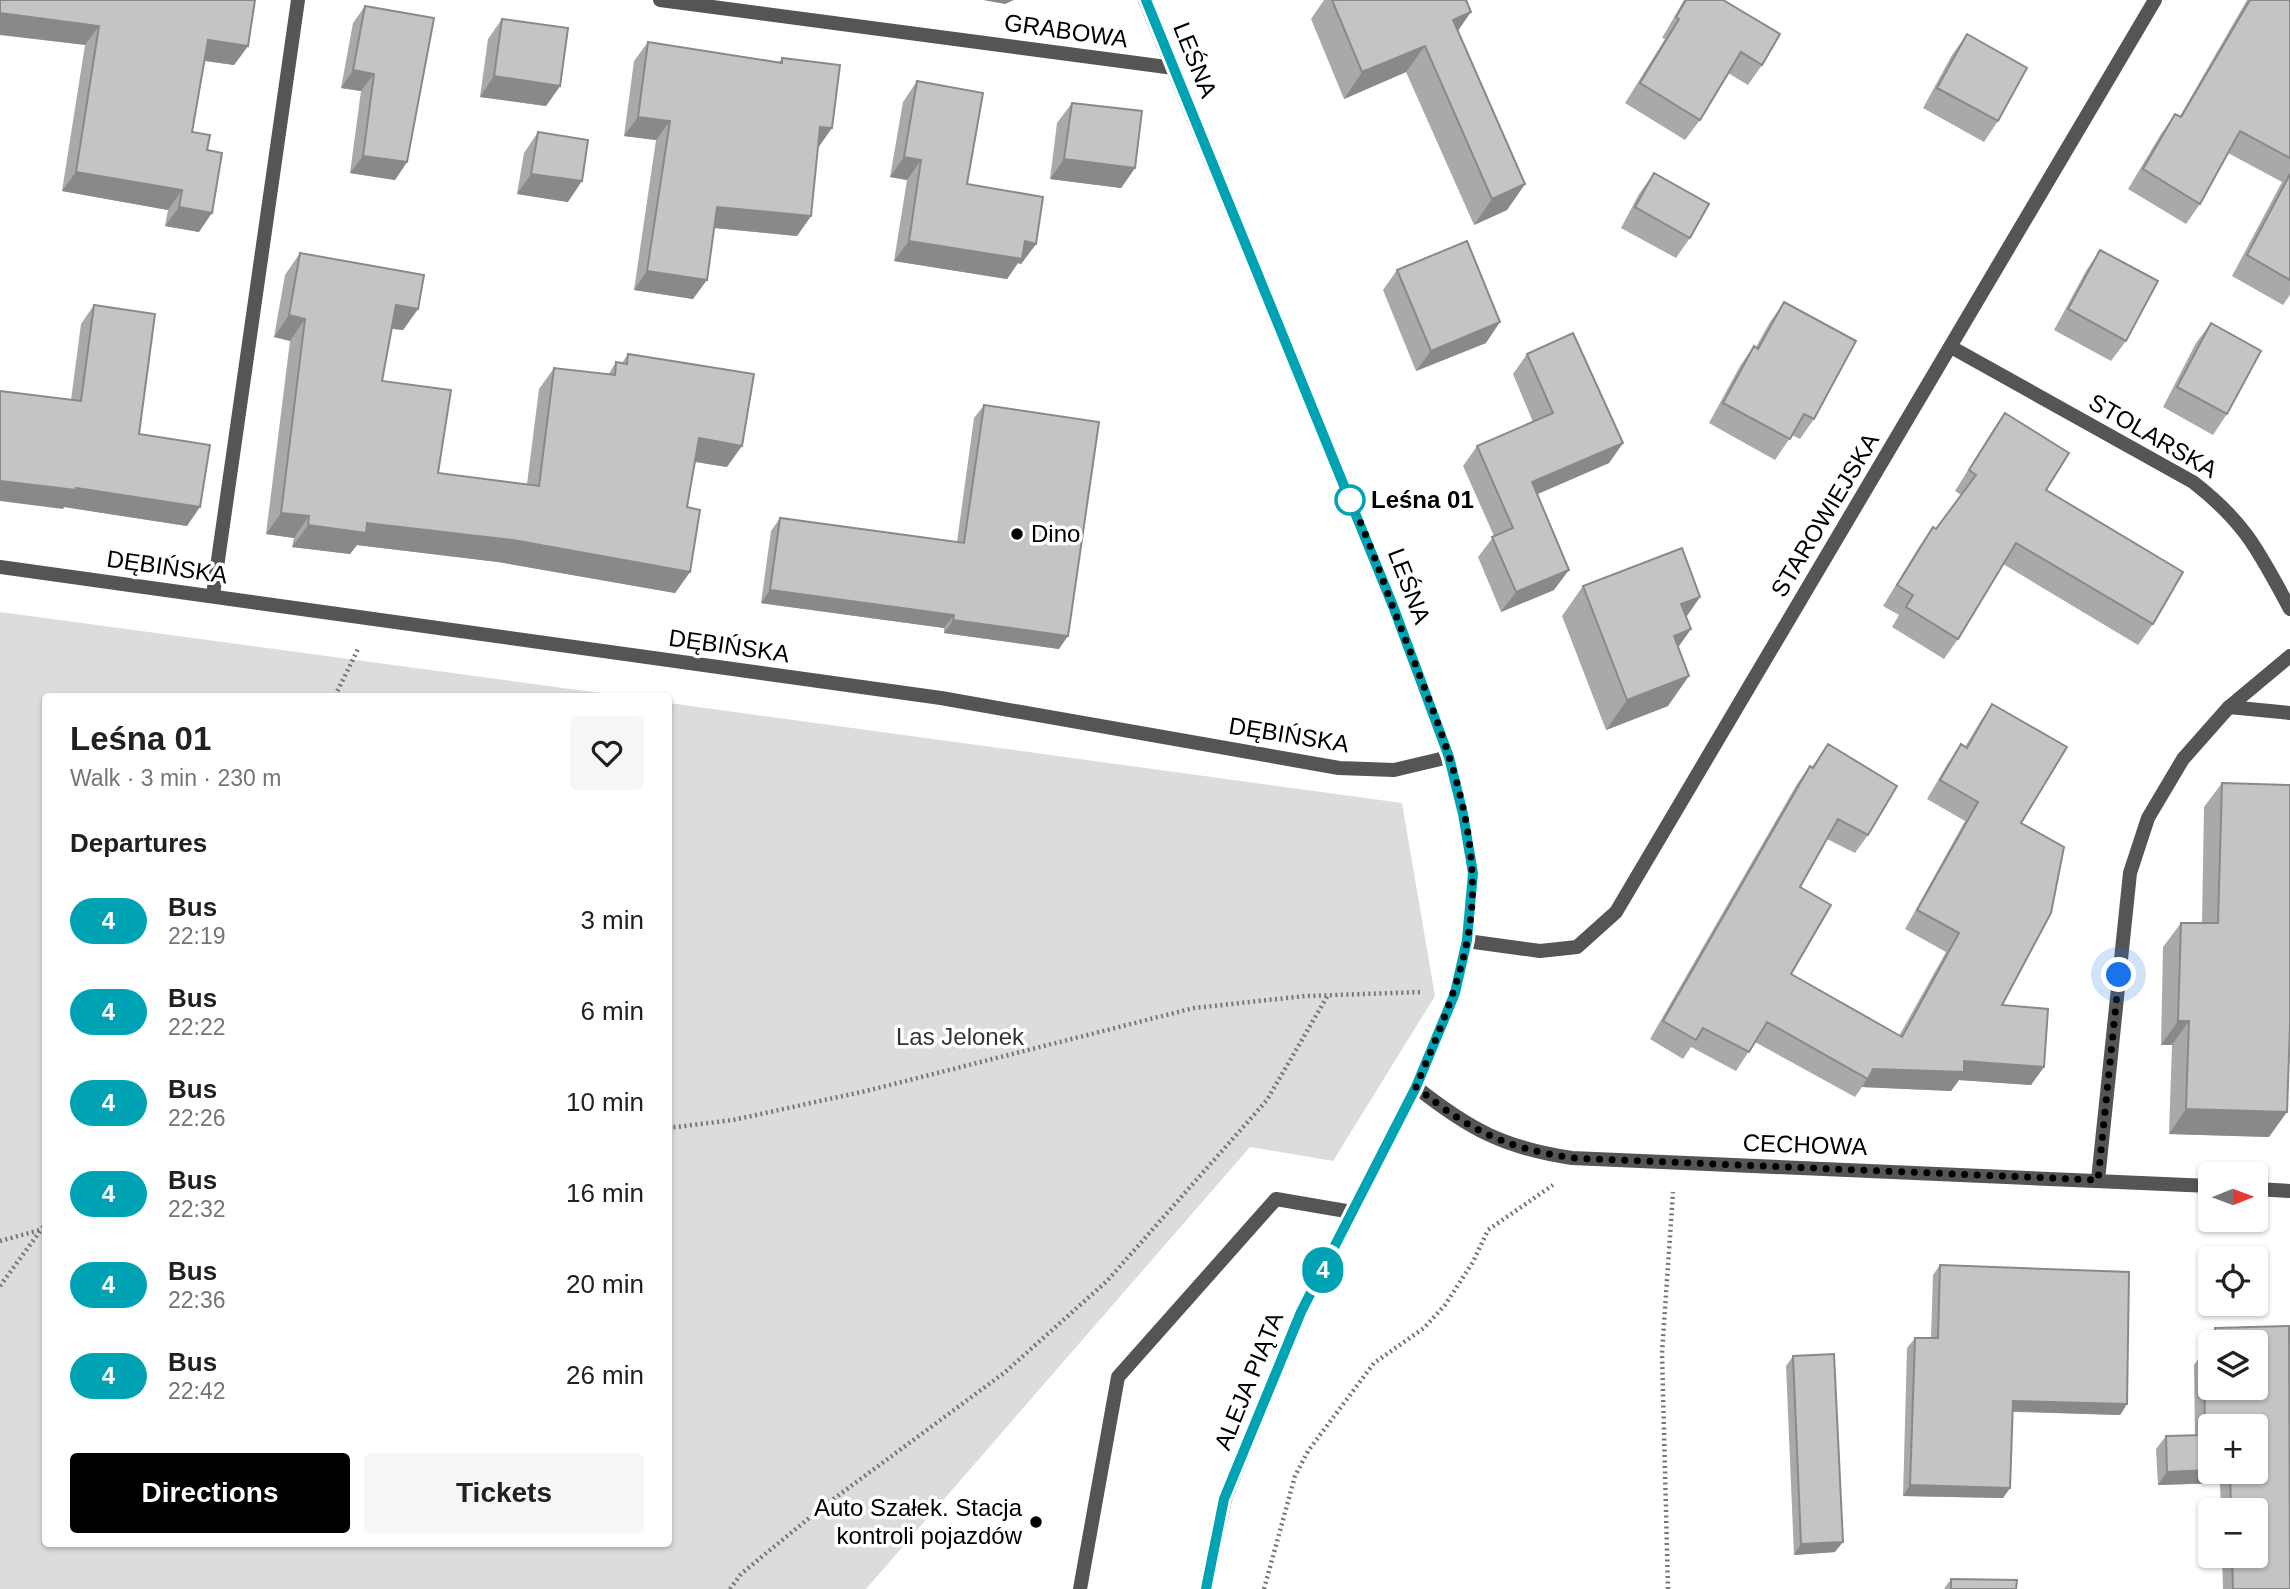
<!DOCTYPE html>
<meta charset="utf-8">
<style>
:root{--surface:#fff;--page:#f6f6f6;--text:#202124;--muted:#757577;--accent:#000}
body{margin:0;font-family:Helvetica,sans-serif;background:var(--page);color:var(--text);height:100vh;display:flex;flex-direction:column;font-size:26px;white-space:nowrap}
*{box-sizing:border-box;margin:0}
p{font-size:23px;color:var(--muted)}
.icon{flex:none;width:38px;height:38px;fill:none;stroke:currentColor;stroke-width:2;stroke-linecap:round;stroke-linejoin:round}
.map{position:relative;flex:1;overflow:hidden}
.panel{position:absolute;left:42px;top:693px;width:630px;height:854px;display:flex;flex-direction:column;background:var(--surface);border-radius:7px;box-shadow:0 2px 5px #0004}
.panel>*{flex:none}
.badge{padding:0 14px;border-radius:23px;font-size:24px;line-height:46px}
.needle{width:46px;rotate:89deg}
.tools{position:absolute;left:2198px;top:1162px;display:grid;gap:14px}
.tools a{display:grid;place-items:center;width:70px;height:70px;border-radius:7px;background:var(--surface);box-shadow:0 2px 5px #0004;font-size:35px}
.you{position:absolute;width:35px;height:35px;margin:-18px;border:5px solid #fff;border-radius:50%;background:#1a73e8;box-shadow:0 0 0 10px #1a73e833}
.map>.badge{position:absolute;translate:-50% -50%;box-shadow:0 0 0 4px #fff}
h2{padding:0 28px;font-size:26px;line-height:63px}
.round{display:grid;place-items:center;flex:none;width:74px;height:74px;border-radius:7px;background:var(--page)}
.head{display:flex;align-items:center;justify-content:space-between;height:119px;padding:0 28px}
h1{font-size:33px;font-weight:700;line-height:52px}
.button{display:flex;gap:14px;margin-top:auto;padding:14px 28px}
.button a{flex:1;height:80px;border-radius:7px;background:var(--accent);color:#fff;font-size:28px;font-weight:700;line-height:80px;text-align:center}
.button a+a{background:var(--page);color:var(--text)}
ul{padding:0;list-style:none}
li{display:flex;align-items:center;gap:21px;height:91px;padding:0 28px}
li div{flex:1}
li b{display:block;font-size:26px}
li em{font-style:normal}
li .badge{min-width:77px;font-weight:700;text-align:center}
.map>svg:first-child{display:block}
</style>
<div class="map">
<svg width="2290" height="1589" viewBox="0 0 2290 1589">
<rect width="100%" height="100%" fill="#fff"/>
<!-- green -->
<path fill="#dcdcdc" d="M 0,612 L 623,696 L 46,696 L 46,1544 L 668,1544 L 669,703 L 1402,803 L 1435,996 L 1333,1161 L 1250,1147 L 866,1589 L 0,1589 Z"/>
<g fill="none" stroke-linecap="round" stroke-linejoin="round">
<!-- path -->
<g stroke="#777" stroke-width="4.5" stroke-dasharray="2 3.5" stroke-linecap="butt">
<path d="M 335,696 L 359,647"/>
<path d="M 668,1128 L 733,1120 L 866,1091 L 1194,1008 L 1305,996 L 1423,992"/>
<path d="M 0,1241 L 40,1230"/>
<path d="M 0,1286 L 46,1223"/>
<path d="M 730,1589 L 741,1574 L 820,1509 L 1004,1373 L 1107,1281 L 1267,1100 L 1328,995"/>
<path d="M 1264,1589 L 1295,1476 L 1308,1451 L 1374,1363 L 1424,1328 L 1445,1305 L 1473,1262 L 1488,1230 L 1553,1185"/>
<path d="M 1668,1589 L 1662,1353 L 1673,1192"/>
</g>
<!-- lane -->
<g stroke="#555" stroke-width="14">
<path d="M 213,595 L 298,0"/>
<path d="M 1080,1589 L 1118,1377 L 1276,1199 L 1352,1212"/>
</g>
<!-- street -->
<g stroke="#555" stroke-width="14">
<path d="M 660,0 L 1174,68"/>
<path d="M 1951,347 L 2193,482 C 2246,523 2259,552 2290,609"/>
<path d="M 0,567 L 941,698 L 1339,768 L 1394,770 L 1449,757"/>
<path d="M 2229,707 L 2290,713"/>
<path d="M 1467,941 L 1540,951 L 1577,947 L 1616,912 L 2155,0"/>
<path d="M 1416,1087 C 1469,1129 1504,1148 1572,1158 L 2210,1186"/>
<path d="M 2098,1180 L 2130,873 L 2148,818 L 2183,759 L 2229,707 L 2290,656"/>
<path d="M 2256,1189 L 2290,1191"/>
</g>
<!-- secondary -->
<path stroke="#222" stroke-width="14" d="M 1145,0 L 1393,606 L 1449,757 L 1463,814 L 1473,873 L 1467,941 L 1455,993 L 1416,1087 L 1301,1312 L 1225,1499 L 1206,1589"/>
</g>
<!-- wall -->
<g fill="#a9a9a9" fill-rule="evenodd">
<path d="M 0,0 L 248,46 L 234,65 L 204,61 L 192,132 L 207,150 L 199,232 L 165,226 L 168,210 L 62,191 L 85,45 Z"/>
<path d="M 1324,0 L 1466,0 L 1458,31 L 1525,184 L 1507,210 L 1474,225 L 1406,72 L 1344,99 L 1311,19 Z"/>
<path d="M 1684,0 L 1723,0 L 1762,65 L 1748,85 L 1728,73 L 1700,120 L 1685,140 L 1625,103 L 1665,39 L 1662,38 Z"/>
<path d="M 2247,0 L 2290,0 L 2290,295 L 2283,305 L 2232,276 L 2282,182 L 2228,153 L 2200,204 L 2186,224 L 2128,189 L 2161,134 L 2175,114 L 2180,116 Z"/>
<path d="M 365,6 L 407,162 L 395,180 L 350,173 L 361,91 L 341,88 L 353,23 Z"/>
<path d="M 502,19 L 560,86 L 546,106 L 480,97 L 488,39 Z"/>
<path d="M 1967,34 L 1998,121 L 1984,142 L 1923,108 L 1952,55 Z"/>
<path d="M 648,42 L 779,62 L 782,58 L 832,128 L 818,147 L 811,216 L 797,236 L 714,228 L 693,299 L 634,290 L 656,140 L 624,136 L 634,61 Z"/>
<path d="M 917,81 L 967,184 L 1036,244 L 1021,264 L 1018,263 L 1007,279 L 894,261 L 907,180 L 890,177 L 903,102 Z"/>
<path d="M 1072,103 L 1135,168 L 1121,188 L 1050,179 L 1057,123 Z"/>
<path d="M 538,132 L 568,202 L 517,194 L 524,153 Z"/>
<path d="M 1654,173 L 1690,238 L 1676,258 L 1621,228 L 1639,194 Z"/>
<path d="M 2100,250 L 2126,341 L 2111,361 L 2054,330 L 2086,271 Z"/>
<path d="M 300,253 L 418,309 L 403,330 L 392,329 L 382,381 L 438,473 L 527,484 L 539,389 L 554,368 L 608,375 L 616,362 L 622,363 L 628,354 L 727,467 L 695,462 L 687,507 L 690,572 L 675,593 L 498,562 L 357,545 L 350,554 L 292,547 L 294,538 L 266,534 L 290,341 L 274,337 L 285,275 Z"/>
<path d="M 1397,270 L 1486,343 L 1416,371 L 1383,290 Z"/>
<path d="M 1784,302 L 1814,419 L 1800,439 L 1792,435 L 1775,460 L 1709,423 L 1740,366 L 1754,346 L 1756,347 L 1770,322 Z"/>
<path d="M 94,305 L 139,434 L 187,526 L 64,507 L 63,509 L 71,400 L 81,324 Z"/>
<path d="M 2211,323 L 2227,414 L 2213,435 L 2163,407 L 2196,343 Z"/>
<path d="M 1527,354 L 1623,443 L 1609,463 L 1537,494 L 1554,590 L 1501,612 L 1478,557 L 1494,536 L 1463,466 L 1477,446 L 1533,422 L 1513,374 Z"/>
<path d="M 984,405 L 1059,649 L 944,633 L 944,628 L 761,603 L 771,531 L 780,518 L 957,542 L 974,418 Z"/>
<path d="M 2005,413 L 2046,490 L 2153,624 L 2138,645 L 2003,564 L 1958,639 L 1944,659 L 1892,627 L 1899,615 L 1883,606 L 1919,547 L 1933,527 L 1936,529 L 1961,495 L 1955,491 L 1991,433 Z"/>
<path d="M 1583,586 L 1700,597 L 1686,617 L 1691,629 L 1678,647 L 1668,706 L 1606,730 L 1562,616 Z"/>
<path d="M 1992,704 L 2021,823 L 2002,1005 L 2044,1067 L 2031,1085 L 1959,1080 L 1951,1091 L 1862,1087 L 1855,1097 L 1755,1042 L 1736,1071 L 1691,1047 L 1683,1059 L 1650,1039 L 1797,784 L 1810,766 L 1812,767 L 1828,744 L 1868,835 L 1855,853 L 1827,839 L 1800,887 L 1791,974 L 1899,1036 L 1946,952 L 1905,929 L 1965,821 L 1927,799 L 1948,763 L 1961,744 L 1965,747 L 1980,722 Z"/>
<path d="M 2222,783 L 2289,1044 L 2269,1137 L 2169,1134 L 2172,1045 L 2161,1045 L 2163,947 L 2181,923 L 2202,923 L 2204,807 Z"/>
<path d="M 1940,1265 L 2127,1404 L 2120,1415 L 2013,1412 L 2010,1488 L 2003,1498 L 1903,1496 L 1907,1348 L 1915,1338 L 1931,1338 L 1933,1275 Z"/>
<path d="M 2289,1326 L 2290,1589 L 2223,1589 L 2222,1556 L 2256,1556 L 2256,1510 L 2221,1510 L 2220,1483 L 2158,1485 L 2156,1449 L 2166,1436 L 2195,1435 L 2194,1365 L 2204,1351 L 2206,1351 L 2206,1341 L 2215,1328 ZM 2210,1342 L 2256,1342 L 2256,1388 L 2210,1388 ZM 2210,1426 L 2256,1426 L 2256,1472 L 2210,1472 Z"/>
<path d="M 1793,1356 L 1835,1552 L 1794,1555 L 1786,1366 Z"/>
<path d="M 1951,1579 L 2016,1589 L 1944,1589 Z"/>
</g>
<!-- shaded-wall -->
<g fill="#898989">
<path d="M 983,0 L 1014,0 L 1005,4 Z"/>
<path d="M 1471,12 L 1453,38 L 1453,20 Z"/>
<path d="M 0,13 L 99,26 L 85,45 L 0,35 Z"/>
<path d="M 208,40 L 248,46 L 234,65 L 194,59 Z"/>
<path d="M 1425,46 L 1406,72 L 1344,99 L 1362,72 Z"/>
<path d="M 353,70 L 374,74 L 361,91 L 341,88 Z"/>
<path d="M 494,76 L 560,86 L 546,106 L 480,97 Z"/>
<path d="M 638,117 L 670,121 L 656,140 L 624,136 Z"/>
<path d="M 820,127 L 832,128 L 818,148 L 806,146 Z"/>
<path d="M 363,156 L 407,162 L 395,180 L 350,173 Z"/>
<path d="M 904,157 L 921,160 L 907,180 L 890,177 Z"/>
<path d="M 1064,159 L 1135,168 L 1121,188 L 1050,179 Z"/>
<path d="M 76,172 L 182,190 L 168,210 L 62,191 Z"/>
<path d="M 531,174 L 582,181 L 568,202 L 517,194 Z"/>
<path d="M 1525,184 L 1507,210 L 1474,225 L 1492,199 Z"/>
<path d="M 179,207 L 212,213 L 199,232 L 165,226 Z"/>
<path d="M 717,207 L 811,216 L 797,236 L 704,227 Z"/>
<path d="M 909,241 L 1025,241 L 1036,244 L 1021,264 L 1018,263 L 1007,279 L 894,261 Z"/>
<path d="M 647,271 L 707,280 L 693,299 L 634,290 Z"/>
<path d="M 396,305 L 418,309 L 403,330 L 381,327 Z"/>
<path d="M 289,315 L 305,319 L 290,341 L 274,337 Z"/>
<path d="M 1500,322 L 1486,343 L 1416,371 L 1431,351 Z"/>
<path d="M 699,438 L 742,446 L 727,467 L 684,460 Z"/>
<path d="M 1623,443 L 1609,463 L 1517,503 L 1532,482 Z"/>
<path d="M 0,481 L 76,488 L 200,507 L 187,526 L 64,507 L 63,509 L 0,501 Z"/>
<path d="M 281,513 L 309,516 L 294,538 L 266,534 Z"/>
<path d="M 367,523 L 513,540 L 690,572 L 675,593 L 498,562 L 357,545 L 350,554 L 292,547 L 308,525 Z"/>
<path d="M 1569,570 L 1554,590 L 1501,612 L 1516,592 Z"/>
<path d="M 770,590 L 954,615 L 944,628 L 761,603 Z"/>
<path d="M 1700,597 L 1680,626 L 1681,604 Z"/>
<path d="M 953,620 L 1068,636 L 1059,649 L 944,633 Z"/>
<path d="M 1691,629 L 1670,659 L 1674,636 Z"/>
<path d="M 1689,676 L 1668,706 L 1606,730 L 1627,700 Z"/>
<path d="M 2178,1021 L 2189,1021 L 2172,1045 L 2161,1045 Z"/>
<path d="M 1964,1061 L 2044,1067 L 2031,1085 L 1959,1080 L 1951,1091 L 1862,1087 L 1873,1069 Z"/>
<path d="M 2186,1109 L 2287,1112 L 2269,1137 L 2169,1134 Z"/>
<path d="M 2013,1401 L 2127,1404 L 2120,1415 L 2006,1411 Z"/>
<path d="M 2210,1470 L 2210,1472 L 2228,1472 L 2220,1483 L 2158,1485 L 2167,1472 Z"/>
<path d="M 1910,1485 L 2010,1488 L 2003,1498 L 1903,1496 Z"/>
<path d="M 1843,1542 L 1835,1552 L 1794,1555 L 1801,1544 Z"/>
</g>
<!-- building -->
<g fill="#c4c4c4" stroke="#898989" stroke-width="2">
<path d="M 0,0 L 255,0 L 248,46 L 208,40 L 192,132 L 210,135 L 207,150 L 222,153 L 212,213 L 179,207 L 182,190 L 76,172 L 99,26 L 0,13 Z"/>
<path d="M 1332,0 L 1466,0 L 1471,12 L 1453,20 L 1525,184 L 1492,199 L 1425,46 L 1362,72 Z"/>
<path d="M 1686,0 L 1723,0 L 1780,34 L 1762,65 L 1741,52 L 1700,120 L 1640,83 L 1679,19 L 1676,17 Z"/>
<path d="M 2250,0 L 2290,0 L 2290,158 L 2240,131 L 2200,204 L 2143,169 L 2175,114 L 2181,117 Z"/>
<path d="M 365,6 L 434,18 L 407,162 L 363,156 L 374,74 L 353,70 Z"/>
<path d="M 502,19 L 568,28 L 560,86 L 494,76 Z"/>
<path d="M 1967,34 L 2027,68 L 1998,121 L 1937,88 Z"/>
<path d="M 648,42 L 782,63 L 782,58 L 840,65 L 832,128 L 820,127 L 811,216 L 717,207 L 707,280 L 647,271 L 670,121 L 638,117 Z"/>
<path d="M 917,81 L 983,93 L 967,184 L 1043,197 L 1036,244 L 1025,241 L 1022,259 L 909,241 L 921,160 L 904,157 Z"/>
<path d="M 1072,103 L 1142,111 L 1135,168 L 1064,159 Z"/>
<path d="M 538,132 L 588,140 L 582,181 L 531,174 Z"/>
<path d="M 1654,173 L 1709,204 L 1690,238 L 1635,207 Z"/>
<path d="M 2290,174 L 2290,280 L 2247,255 Z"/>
<path d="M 1467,241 L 1500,322 L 1431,351 L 1397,270 Z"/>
<path d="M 2100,250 L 2158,281 L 2126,341 L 2068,309 Z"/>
<path d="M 300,253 L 424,275 L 418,309 L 396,305 L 382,381 L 451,390 L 438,473 L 539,486 L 554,368 L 615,375 L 616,362 L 627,364 L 628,354 L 754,374 L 742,446 L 699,438 L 687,507 L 700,510 L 690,572 L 513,540 L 367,523 L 366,533 L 308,525 L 309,516 L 281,513 L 305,319 L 289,315 Z"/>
<path d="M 1784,302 L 1856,341 L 1814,419 L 1804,414 L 1790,439 L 1723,403 L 1754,346 L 1758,349 Z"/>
<path d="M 94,305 L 155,314 L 139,434 L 210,445 L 200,507 L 76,488 L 76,490 L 0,481 L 0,391 L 81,401 Z"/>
<path d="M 2211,323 L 2261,351 L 2227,414 L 2177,387 Z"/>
<path d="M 1573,333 L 1623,443 L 1532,482 L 1569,570 L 1516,592 L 1492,537 L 1513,528 L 1477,446 L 1553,413 L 1527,354 Z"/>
<path d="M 984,405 L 1099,422 L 1068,636 L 953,620 L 954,615 L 770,590 L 780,518 L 964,543 Z"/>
<path d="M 2005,413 L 2069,453 L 2046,490 L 2183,572 L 2153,624 L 2016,543 L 1958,639 L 1906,607 L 1913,595 L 1897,585 L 1933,527 L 1936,529 L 1976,475 L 1969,470 Z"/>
<path d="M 1682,548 L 1700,597 L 1681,604 L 1691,629 L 1674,636 L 1689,676 L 1627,700 L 1583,586 Z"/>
<path d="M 1992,704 L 2067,747 L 2021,823 L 2064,847 L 2051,913 L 2002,1005 L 2048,1009 L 2044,1067 L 1964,1061 L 1964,1072 L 1873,1069 L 1868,1079 L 1767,1022 L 1749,1052 L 1703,1028 L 1696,1040 L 1663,1021 L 1810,766 L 1813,768 L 1828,744 L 1897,786 L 1868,835 L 1838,819 L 1800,887 L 1831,905 L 1791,974 L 1902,1037 L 1959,933 L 1917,910 L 1978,802 L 1940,780 L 1961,744 L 1967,748 Z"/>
<path d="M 2222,783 L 2290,785 L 2290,1026 L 2287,1112 L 2186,1109 L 2189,1021 L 2178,1021 L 2181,923 L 2218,923 Z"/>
<path d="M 1940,1265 L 2129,1272 L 2127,1404 L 2013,1401 L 2010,1488 L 1910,1485 L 1915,1338 L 1938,1338 Z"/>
<path d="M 2289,1326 L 2290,1589 L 2233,1589 L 2232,1556 L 2256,1556 L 2256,1510 L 2231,1510 L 2230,1472 L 2256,1472 L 2256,1426 L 2210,1426 L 2210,1470 L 2167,1472 L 2166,1436 L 2205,1435 L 2204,1351 L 2210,1351 L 2210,1388 L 2256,1388 L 2256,1342 L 2215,1342 L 2215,1328 Z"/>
<path d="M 1834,1354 L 1843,1542 L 1801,1544 L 1793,1356 Z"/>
<path d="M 1951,1579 L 2017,1580 L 2016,1589 L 1951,1589 Z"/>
</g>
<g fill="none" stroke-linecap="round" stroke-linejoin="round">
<!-- line casing -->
<g stroke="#fff" stroke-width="16">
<path id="line" d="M 1146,0 L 1393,606 L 1449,757 L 1463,814 L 1473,873 L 1467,940 L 1455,993 L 1416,1087 L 1301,1312 L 1224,1499 L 1206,1589"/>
</g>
<!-- line -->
<use href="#line" stroke="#00a3b4" stroke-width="10"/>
<!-- walk -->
<path stroke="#000" stroke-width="7" stroke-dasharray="0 12.6" d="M 1350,500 C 1370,540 1384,586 1401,628 C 1431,706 1468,788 1472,872 C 1477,948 1444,1019 1416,1087 C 1470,1131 1503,1147 1572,1158 L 2098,1180 L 2119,975"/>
</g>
<!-- markers -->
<circle fill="#fff" stroke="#00a3b4" stroke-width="3.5" cx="1350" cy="500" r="14"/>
<g fill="#000" stroke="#fff" stroke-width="2.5">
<circle cx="1017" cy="534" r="7"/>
<circle cx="1036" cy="1522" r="7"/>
</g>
<g text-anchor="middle" stroke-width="7" stroke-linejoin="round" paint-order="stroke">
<!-- street labels -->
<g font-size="24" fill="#000" stroke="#fff">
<text transform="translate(1066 31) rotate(8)" y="8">GRABOWA</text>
<text transform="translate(1195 60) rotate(68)" y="8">LEŚNA</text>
<text transform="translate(2153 436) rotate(30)" y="8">STOLARSKA</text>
<text transform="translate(1825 515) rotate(-59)" y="8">STAROWIEJSKA</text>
<text transform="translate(167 567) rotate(8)" y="8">DĘBIŃSKA</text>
<text transform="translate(1409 586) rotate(69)" y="8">LEŚNA</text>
<text transform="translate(729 646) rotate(8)" y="8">DĘBIŃSKA</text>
<text transform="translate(1289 735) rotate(9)" y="8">DĘBIŃSKA</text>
<text transform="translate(1805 1145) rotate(2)" y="8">CECHOWA</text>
<text transform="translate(1249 1381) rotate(-68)" y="8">ALEJA PIĄTA</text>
</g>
<!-- stop labels -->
<g font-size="24" font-weight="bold" fill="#000" stroke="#fff" text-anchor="start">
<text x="1371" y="508">Leśna 01</text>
</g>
<!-- poi labels -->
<g font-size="24" fill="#000" stroke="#fff" text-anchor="start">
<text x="1031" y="542">Dino</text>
<text x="1022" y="1516" text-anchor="end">Auto Szałek. Stacja<tspan x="1022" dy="28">kontroli pojazdów</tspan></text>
</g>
<!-- park labels -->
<g font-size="24" fill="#333" stroke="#fff">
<text x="960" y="1045">Las Jelonek</text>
</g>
</g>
</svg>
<div class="tools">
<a><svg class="needle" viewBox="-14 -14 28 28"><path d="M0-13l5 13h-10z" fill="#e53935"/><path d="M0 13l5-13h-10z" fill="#757577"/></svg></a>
<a><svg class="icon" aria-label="locate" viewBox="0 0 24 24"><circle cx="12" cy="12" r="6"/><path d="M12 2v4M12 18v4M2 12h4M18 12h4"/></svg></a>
<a><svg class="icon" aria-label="layers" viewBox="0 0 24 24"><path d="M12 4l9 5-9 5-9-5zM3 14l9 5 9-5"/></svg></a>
<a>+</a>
<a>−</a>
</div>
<div class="you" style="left:2119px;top:975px"></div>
<b class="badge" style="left:1323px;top:1270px;background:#00a3b4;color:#fff">4</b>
<section class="panel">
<div class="head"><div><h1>Leśna 01</h1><p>Walk · 3 min · 230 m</p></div><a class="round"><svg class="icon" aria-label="heart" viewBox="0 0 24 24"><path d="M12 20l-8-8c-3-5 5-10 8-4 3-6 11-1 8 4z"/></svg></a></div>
<h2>Departures</h2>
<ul>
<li><span class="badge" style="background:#00a3b4;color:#fff">4</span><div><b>Bus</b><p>22:19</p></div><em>3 min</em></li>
<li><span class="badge" style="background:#00a3b4;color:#fff">4</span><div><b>Bus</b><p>22:22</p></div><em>6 min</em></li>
<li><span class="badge" style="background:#00a3b4;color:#fff">4</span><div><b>Bus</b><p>22:26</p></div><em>10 min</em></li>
<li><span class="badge" style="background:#00a3b4;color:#fff">4</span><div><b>Bus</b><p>22:32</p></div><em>16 min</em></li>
<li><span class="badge" style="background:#00a3b4;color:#fff">4</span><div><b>Bus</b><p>22:36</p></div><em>20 min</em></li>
<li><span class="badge" style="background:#00a3b4;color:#fff">4</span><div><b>Bus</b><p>22:42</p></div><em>26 min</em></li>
</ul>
<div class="button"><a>Directions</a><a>Tickets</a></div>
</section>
</div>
